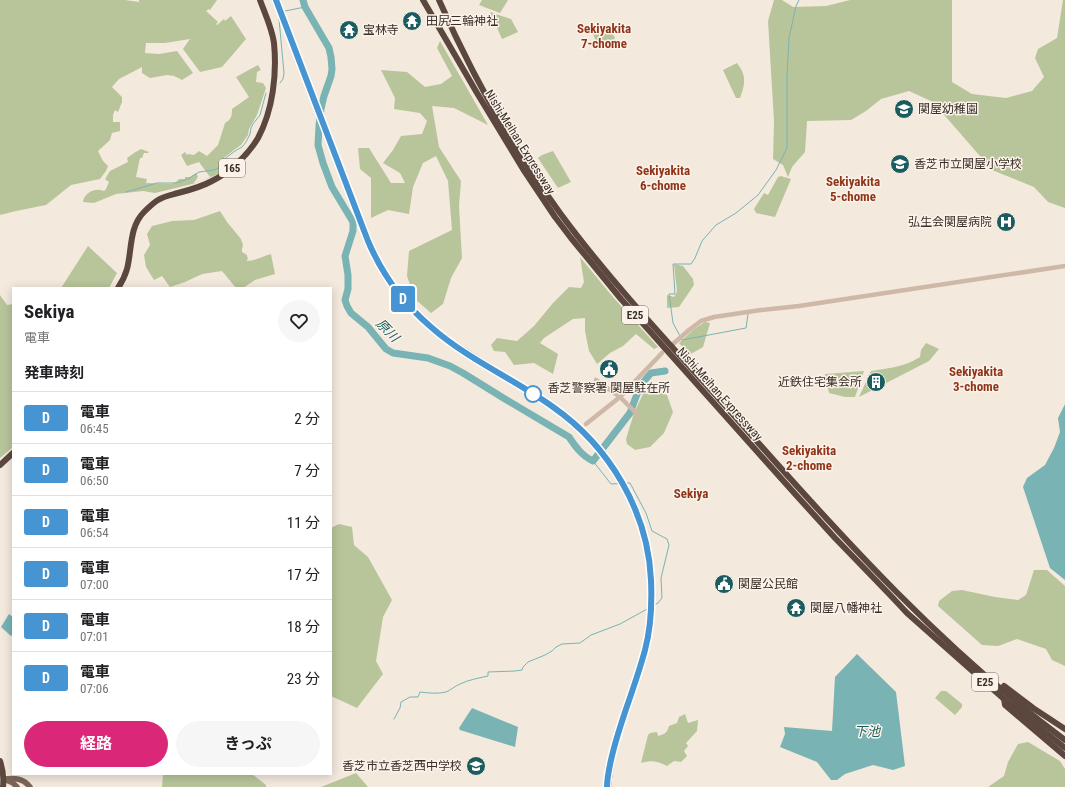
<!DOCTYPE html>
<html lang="ja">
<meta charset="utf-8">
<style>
:root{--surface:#fff;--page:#f6f6f6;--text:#202124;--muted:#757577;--line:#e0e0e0;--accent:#db2777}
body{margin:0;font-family:"Roboto Condensed","Noto Sans JP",sans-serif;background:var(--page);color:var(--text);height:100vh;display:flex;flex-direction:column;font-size:15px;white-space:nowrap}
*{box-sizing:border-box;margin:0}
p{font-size:13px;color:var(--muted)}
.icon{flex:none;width:22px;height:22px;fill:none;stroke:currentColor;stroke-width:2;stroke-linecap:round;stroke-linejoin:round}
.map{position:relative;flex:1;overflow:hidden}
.sheet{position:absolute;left:12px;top:287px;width:320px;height:488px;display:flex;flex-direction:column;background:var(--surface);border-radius:0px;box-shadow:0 2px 10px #0003}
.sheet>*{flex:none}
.badge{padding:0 8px;border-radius:3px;font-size:14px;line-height:26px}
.map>.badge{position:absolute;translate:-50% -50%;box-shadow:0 0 0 2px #fff}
h2{padding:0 12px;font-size:15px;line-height:36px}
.round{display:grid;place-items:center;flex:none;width:42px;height:42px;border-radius:21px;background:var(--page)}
.overview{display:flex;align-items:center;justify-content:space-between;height:68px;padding:0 12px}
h1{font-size:19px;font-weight:700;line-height:30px}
.action{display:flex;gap:8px;margin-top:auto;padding:8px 12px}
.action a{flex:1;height:46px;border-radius:24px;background:var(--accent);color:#fff;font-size:16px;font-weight:700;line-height:46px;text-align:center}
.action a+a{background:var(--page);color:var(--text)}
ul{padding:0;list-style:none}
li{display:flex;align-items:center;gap:12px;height:52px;padding:0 12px;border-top:1px solid var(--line)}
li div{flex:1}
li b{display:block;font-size:15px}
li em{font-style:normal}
li .badge{min-width:44px;font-weight:700;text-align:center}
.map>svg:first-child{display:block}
</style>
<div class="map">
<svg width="1065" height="787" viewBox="0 0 1065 787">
<rect width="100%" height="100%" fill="#f4e9dd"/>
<!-- green -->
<g fill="#b8c59b">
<path d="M 0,0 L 125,0 L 139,2 L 139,0 L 217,0 L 210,10 L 209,9 L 206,11 L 218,22 L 216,24 L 217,25 L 224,19 L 225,21 L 231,16 L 246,39 L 222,67 L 200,72 L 183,49 L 190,39 L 165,43 L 146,43 L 145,53 L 159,54 L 177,51 L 193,73 L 182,80 L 174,76 L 167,75 L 150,78 L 142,73 L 142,67 L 119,79 L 112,87 L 122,97 L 122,102 L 118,112 L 115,110 L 113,115 L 113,122 L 120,122 L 120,131 L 112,133 L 110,140 L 98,151 L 103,161 L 108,166 L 106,171 L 100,179 L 71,185 L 46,205 L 16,211 L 0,215 Z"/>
<path d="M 482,0 L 508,0 L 500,13 L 479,5 Z"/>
<path d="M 774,0 L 782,0 L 793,7 L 826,6 L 850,0 L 952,0 L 952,82 L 972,94 L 1006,98 L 1032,91 L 1044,77 L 1035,58 L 1038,49 L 1057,38 L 1063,0 L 1065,0 L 1065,208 L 1048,202 L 1034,187 L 992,170 L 933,102 L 909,91 L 881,99 L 866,111 L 851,120 L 807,121 L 805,152 L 792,167 L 788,177 L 783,165 L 773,159 L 774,121 L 768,21 Z"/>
<path d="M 490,12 L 511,19 L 518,32 L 502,39 Z"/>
<path d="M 608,25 L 615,38 L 612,43 L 599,47 L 592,32 Z"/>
<path d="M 440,41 L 488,125 L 454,108 L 432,106 L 439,147 L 461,181 L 459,206 L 462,258 L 451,278 L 443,304 L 431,313 L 415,299 L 407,276 L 409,251 L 452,230 L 448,181 L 436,156 L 423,163 L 413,187 L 409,214 L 388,210 L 371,218 L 371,178 L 360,169 L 358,148 L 369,148 L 391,183 L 405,183 L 400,173 L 383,163 L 393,150 L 401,136 L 422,134 L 427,121 L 420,113 L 394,109 L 395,98 L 381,70 L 407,72 L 425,87 L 441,84 L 452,76 L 437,48 Z"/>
<path d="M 737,63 C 747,76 745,84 740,98 L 736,98 L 723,70 Z"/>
<path d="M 258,65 L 261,70 L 257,72 L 256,82 L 263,83 L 266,88 L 257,115 L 249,129 L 248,135 L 241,145 L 234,150 L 224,158 L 222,172 L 211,177 L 192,184 L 155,193 L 143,191 L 116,194 L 94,203 L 83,202 C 84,193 95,187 104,191 L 106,189 L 109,182 L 105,179 L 110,171 L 128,162 L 127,158 L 134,153 L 141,149 L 149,152 L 148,153 L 144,153 L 142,158 L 140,158 L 136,177 L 147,179 L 146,183 L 171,184 L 176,182 L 179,179 L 185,179 L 185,177 L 190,177 L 196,173 L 198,177 L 196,180 L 193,184 L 210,177 L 199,162 L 187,166 L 181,155 L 185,152 L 187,155 L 188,154 L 194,155 L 199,151 L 207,156 L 218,145 L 225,123 C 231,120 232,116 232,109 L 249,97 L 236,77 Z"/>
<path d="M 553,151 L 571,182 L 558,188 L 538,158 L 542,155 Z"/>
<path d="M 781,176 L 791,179 L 775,217 L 756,213 L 754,209 L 764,193 L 768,195 L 778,177 Z"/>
<path d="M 220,211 L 227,222 L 241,239 L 243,245 L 242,249 L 242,252 L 247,255 L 247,257 L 248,257 L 247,261 C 255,261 263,256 271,254 L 275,274 L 255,280 L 243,288 L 236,288 L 222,271 L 202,274 L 185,282 L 170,287 L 162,276 L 154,280 L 146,267 L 144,255 L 150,245 L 147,234 L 152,226 L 172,221 L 194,220 Z"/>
<path d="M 88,246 L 117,273 L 109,288 L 61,288 Z"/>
<path d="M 580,257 L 612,296 L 658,347 L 654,349 L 636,334 L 623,346 L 610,353 L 597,364 L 589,351 L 585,331 L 585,318 L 573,319 L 544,338 L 540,343 L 558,354 L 553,374 L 534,363 L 514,365 L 505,352 L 494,351 L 491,345 L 497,338 L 517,341 L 534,326 L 553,303 L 569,287 L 581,288 L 584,282 Z"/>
<path d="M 674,264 L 683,266 L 693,279 L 694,285 L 679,307 L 667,308 L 667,295 L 674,297 L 677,292 Z"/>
<path d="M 0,295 L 7,305 L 13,304 L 13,447 L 0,458 Z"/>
<path d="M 705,322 L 710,323 L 703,347 L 689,355 L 679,343 L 694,329 Z"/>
<path d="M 926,343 L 939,349 L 929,361 L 859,397 L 871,371 C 888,368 905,367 920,357 L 921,350 Z"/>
<path d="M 864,371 L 855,397 L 845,397 L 829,393 L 825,374 Z"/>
<path d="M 650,388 L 667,395 L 673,412 L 664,433 L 650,447 L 635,450 L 627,444 L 626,439 L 634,413 L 644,392 Z"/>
<path d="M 339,524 L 352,527 L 354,545 L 368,557 L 392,600 L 383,617 L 376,661 L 383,674 L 357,708 L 331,696 L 331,528 Z"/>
<path d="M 1034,570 L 1047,570 L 1065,586 L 1065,666 L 1052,660 L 1046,649 L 1017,639 L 998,646 L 982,645 L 938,606 L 939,601 L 952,591 L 962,590 L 995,597 L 1018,600 L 1026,595 Z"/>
<path d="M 941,691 L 946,691 L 962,704 L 962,707 L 955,715 L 935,698 Z"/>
<path d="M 685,714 L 688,723 L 698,720 L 697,731 L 686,743 L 688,746 L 684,751 L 687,756 L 681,762 L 674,761 L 667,766 C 657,761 652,760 641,763 L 648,735 L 650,733 L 657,732 L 658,736 C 665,734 667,733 669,726 L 677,723 L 679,717 Z"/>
<path d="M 1028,742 L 1060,761 L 1065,769 L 1065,787 L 988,787 L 1004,776 L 1008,762 L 1018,744 Z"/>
<path d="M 356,773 L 368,787 L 321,787 Z"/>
<path d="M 163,774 L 252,774 L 266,785 L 266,787 L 162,787 Z"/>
</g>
<!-- water -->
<g fill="#79b3b4">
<path d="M 1065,404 L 1065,580 L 1050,568 L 1023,487 L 1027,478 L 1045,465 L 1054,448 L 1060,432 L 1058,418 Z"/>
<path d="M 9,614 L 13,617 L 13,634 L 11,636 L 1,627 Z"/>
<path d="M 857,654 L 896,692 L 905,766 L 893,770 L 873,765 L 845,774 L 837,780 L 831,780 L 817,762 L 780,747 L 785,734 L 784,727 L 832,731 L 835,677 Z"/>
<path d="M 472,708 L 518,727 L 515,747 L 460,730 L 459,728 Z"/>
</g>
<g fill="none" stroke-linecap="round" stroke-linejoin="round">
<!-- stream -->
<g stroke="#79b3b4" stroke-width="1">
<path d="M 280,83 L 283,79 L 284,73 L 279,19 L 279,15 L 285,11 L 305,7"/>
<path d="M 126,192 L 157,183 L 176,183 L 188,179 L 199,172 L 214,170 L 220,167 L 227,157 L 235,151 L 242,147 L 246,142 L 250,134 L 251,128 L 253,124 L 260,115 L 266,93"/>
<path d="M 680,336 L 673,323 L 669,294 L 675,294 L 673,264 L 691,264 L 695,258 L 702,241 L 716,225 L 736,213 L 758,195 L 776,170 L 787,148 L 787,75 L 789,38 L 796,6 L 799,0"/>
<path d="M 681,339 L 682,340 L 746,328 L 748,314"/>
<path d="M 394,719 L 400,708 L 401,702 L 410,697 L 418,697 L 420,692 C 428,693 437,694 446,692 C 451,690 455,686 460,684 C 468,680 479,678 488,676 L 488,672 L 515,671 L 522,670 L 523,667 L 528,662 L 545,655 L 552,651 L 556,647 L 562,644 L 580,643 L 591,635 L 620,624 L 658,603 L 662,598 L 661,578 L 669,545 L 667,539 L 652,531 L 646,513 L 630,483 L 611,484 L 593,461"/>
</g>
<!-- river -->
<path stroke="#79b3b4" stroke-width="7" d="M 303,0 L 305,7 L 329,48 L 331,57 L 332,69 L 331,76 L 324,96 L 321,109 L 319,126 L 318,145 L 323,163 L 332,187 L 353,222 L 353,231 L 345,256 L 348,275 L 348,289 L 345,300 L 347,306 L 351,313 L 368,327 L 386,349 L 393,353 L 428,358 L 450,366 L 463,373 L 505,399 L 569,437 C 575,446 582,456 593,461 L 630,413 L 640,386 L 651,373 L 665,371"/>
<!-- minor -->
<g stroke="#ceb8a7" stroke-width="4.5">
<path d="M 673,344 L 689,330 L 701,321 L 714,317 L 761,310 L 799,306 L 1065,266"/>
<path d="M 596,380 L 620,397 L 639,416"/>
<path d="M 586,424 L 620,397 L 662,353"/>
</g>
<!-- major -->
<g stroke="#7d6458" stroke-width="5.5">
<path d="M 4,779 C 15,778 23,778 30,787"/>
<path d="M 6,780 L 13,783 L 17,787"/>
</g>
<!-- highway -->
<g stroke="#5c473f" stroke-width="6">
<path d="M 423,0 L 477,93 L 523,169 L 555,217 L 571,238 L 621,299 L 796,495 L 835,538 L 892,597 L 907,613 L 1004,699 L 1065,748"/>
<path d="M 439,0 C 472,75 512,147 560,213 C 616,289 683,358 746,429 C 844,540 945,651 1065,740"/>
<path d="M 118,288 C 122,282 125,276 127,269 C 132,250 129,227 144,212 C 148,208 153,203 158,200 C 164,196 171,195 178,193 C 190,190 201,187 212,181 C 230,172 248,155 258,138 C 273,110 277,74 274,43 C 272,28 265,14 260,0"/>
<path d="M 0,465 L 13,453"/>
<path d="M 1004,686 L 1033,708 L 1065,729"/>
<path d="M 1004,699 L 1005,705 L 1065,756"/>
<path d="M 0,761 C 3,770 4,778 3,787"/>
</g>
<!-- rail casing -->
<g stroke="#3a2e28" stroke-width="2.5">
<path id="rail" d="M 278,0 L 365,231 C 371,243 376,256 383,267 C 400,296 422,318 448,338 L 553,405 C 573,419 593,436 608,457 C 650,513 663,588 646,656 C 634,700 613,741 610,787"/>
</g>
<!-- rail -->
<use href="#rail" stroke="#fbf3ea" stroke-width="1" stroke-dasharray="3" stroke-linecap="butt"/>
</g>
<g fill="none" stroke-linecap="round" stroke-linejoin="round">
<!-- line casing -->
<g stroke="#fff" stroke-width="9">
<path id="line" d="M 276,0 L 368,241 C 382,274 404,304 431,327 C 467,359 514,379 553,407 C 609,446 648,511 651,580 C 652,603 651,628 645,650 C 635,688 619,723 611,760 C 609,769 607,778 607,787"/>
</g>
<!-- line -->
<use href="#line" stroke="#4694d1" stroke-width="6"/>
</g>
<!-- icons -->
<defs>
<g id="temple-disc" transform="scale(1)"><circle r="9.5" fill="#1a5c5f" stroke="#fbf3ea"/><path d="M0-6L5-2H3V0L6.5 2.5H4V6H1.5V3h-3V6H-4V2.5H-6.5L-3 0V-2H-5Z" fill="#fff"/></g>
<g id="school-disc" transform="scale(1)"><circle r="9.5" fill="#1a5c5f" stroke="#fbf3ea"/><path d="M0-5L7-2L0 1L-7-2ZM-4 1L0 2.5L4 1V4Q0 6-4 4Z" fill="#fff"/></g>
<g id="hospital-disc" transform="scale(1)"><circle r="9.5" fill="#1a5c5f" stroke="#fbf3ea"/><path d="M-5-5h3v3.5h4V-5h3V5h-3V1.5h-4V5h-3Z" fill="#fff"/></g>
<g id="civic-disc" transform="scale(1)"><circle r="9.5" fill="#1a5c5f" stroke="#fbf3ea"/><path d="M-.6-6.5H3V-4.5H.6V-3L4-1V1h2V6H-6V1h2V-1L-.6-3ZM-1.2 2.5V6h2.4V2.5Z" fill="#fff"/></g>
<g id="building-disc" transform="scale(1)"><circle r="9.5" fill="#1a5c5f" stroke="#fbf3ea"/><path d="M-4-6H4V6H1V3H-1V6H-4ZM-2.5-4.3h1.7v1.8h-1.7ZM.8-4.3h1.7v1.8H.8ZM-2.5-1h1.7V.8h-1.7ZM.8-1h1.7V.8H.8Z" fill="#fff"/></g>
</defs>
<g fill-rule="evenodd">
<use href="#temple-disc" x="412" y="21"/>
<use href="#temple-disc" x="349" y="30"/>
<use href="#school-disc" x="904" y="109"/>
<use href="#school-disc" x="900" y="164"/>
<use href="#hospital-disc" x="1006" y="222"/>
<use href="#civic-disc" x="609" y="369"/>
<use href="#building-disc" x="876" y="382"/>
<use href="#civic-disc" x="724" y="584"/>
<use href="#temple-disc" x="796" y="608"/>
<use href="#school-disc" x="476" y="766"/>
</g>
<!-- markers -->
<circle fill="#fff" stroke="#4694d1" stroke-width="2" cx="533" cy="394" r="8"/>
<g text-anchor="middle" stroke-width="3" stroke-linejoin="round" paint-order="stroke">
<!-- shield labels -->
<g fill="#fbf3ea" stroke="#746962" stroke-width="1">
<rect x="219" y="159" width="26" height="18" rx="3"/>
<rect x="622" y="306" width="26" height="18" rx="3"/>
<rect x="972" y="673" width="26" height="18" rx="3"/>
</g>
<g font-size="11" font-weight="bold" fill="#3a2e28">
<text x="232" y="172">165</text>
<text x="635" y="319">E25</text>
<text x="985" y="686">E25</text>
</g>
<!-- poi labels -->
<g font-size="12" fill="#3a2e28" stroke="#fbf3ea" text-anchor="start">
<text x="426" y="25">田尻三輪神社</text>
<text x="363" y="34">宝林寺</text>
<text x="918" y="113">関屋幼稚園</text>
<text x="914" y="168">香芝市立関屋小学校</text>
<text x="992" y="226" text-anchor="end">弘生会関屋病院</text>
<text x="862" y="386" text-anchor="end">近鉄住宅集会所</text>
<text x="609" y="392" text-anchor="middle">香芝警察署 関屋駐在所</text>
<text x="738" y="588">関屋公民館</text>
<text x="810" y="612">関屋八幡神社</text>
<text x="462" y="770" text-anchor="end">香芝市立香芝西中学校</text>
</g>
<!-- street labels -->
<g font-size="12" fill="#3a2e28" stroke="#fbf3ea">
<text transform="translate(520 142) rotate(58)" y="4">Nishi-Meihan Expressway</text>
<text transform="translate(720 394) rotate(48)" y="4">Nishi-Meihan Expressway</text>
</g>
<!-- neighbourhood labels -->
<g font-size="13" font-weight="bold" fill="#90341a" stroke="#fbf3ea">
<text x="604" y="33">Sekiyakita<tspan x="604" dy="15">7-chome</tspan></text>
<text x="663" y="175">Sekiyakita<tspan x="663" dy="15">6-chome</tspan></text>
<text x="853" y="186">Sekiyakita<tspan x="853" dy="15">5-chome</tspan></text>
<text x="976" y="376">Sekiyakita<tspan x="976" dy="15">3-chome</tspan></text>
<text x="809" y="455">Sekiyakita<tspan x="809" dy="15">2-chome</tspan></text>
<text x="691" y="498">Sekiya</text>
</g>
<!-- water labels -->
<g font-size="13" font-style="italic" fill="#1a5c5f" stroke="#fbf3ea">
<text transform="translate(388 330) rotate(45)" y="5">原川</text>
<text x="867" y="736">下池</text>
</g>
</g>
</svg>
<b class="badge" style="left:403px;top:299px;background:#4694d1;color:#fff">D</b>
<section class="sheet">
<div class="overview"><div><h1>Sekiya</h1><p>電車</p></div><a class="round"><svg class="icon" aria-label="heart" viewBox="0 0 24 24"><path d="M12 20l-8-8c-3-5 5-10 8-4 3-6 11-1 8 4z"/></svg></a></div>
<h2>発車時刻</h2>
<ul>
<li><span class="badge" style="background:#4694d1;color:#fff">D</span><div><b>電車</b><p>06:45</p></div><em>2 分</em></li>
<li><span class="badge" style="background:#4694d1;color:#fff">D</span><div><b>電車</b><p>06:50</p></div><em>7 分</em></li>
<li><span class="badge" style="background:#4694d1;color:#fff">D</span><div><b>電車</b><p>06:54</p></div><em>11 分</em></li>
<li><span class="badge" style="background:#4694d1;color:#fff">D</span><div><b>電車</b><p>07:00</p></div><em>17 分</em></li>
<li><span class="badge" style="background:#4694d1;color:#fff">D</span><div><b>電車</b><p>07:01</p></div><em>18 分</em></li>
<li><span class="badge" style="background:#4694d1;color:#fff">D</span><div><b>電車</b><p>07:06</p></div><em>23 分</em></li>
</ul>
<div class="action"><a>経路</a><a>きっぷ</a></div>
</section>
</div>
